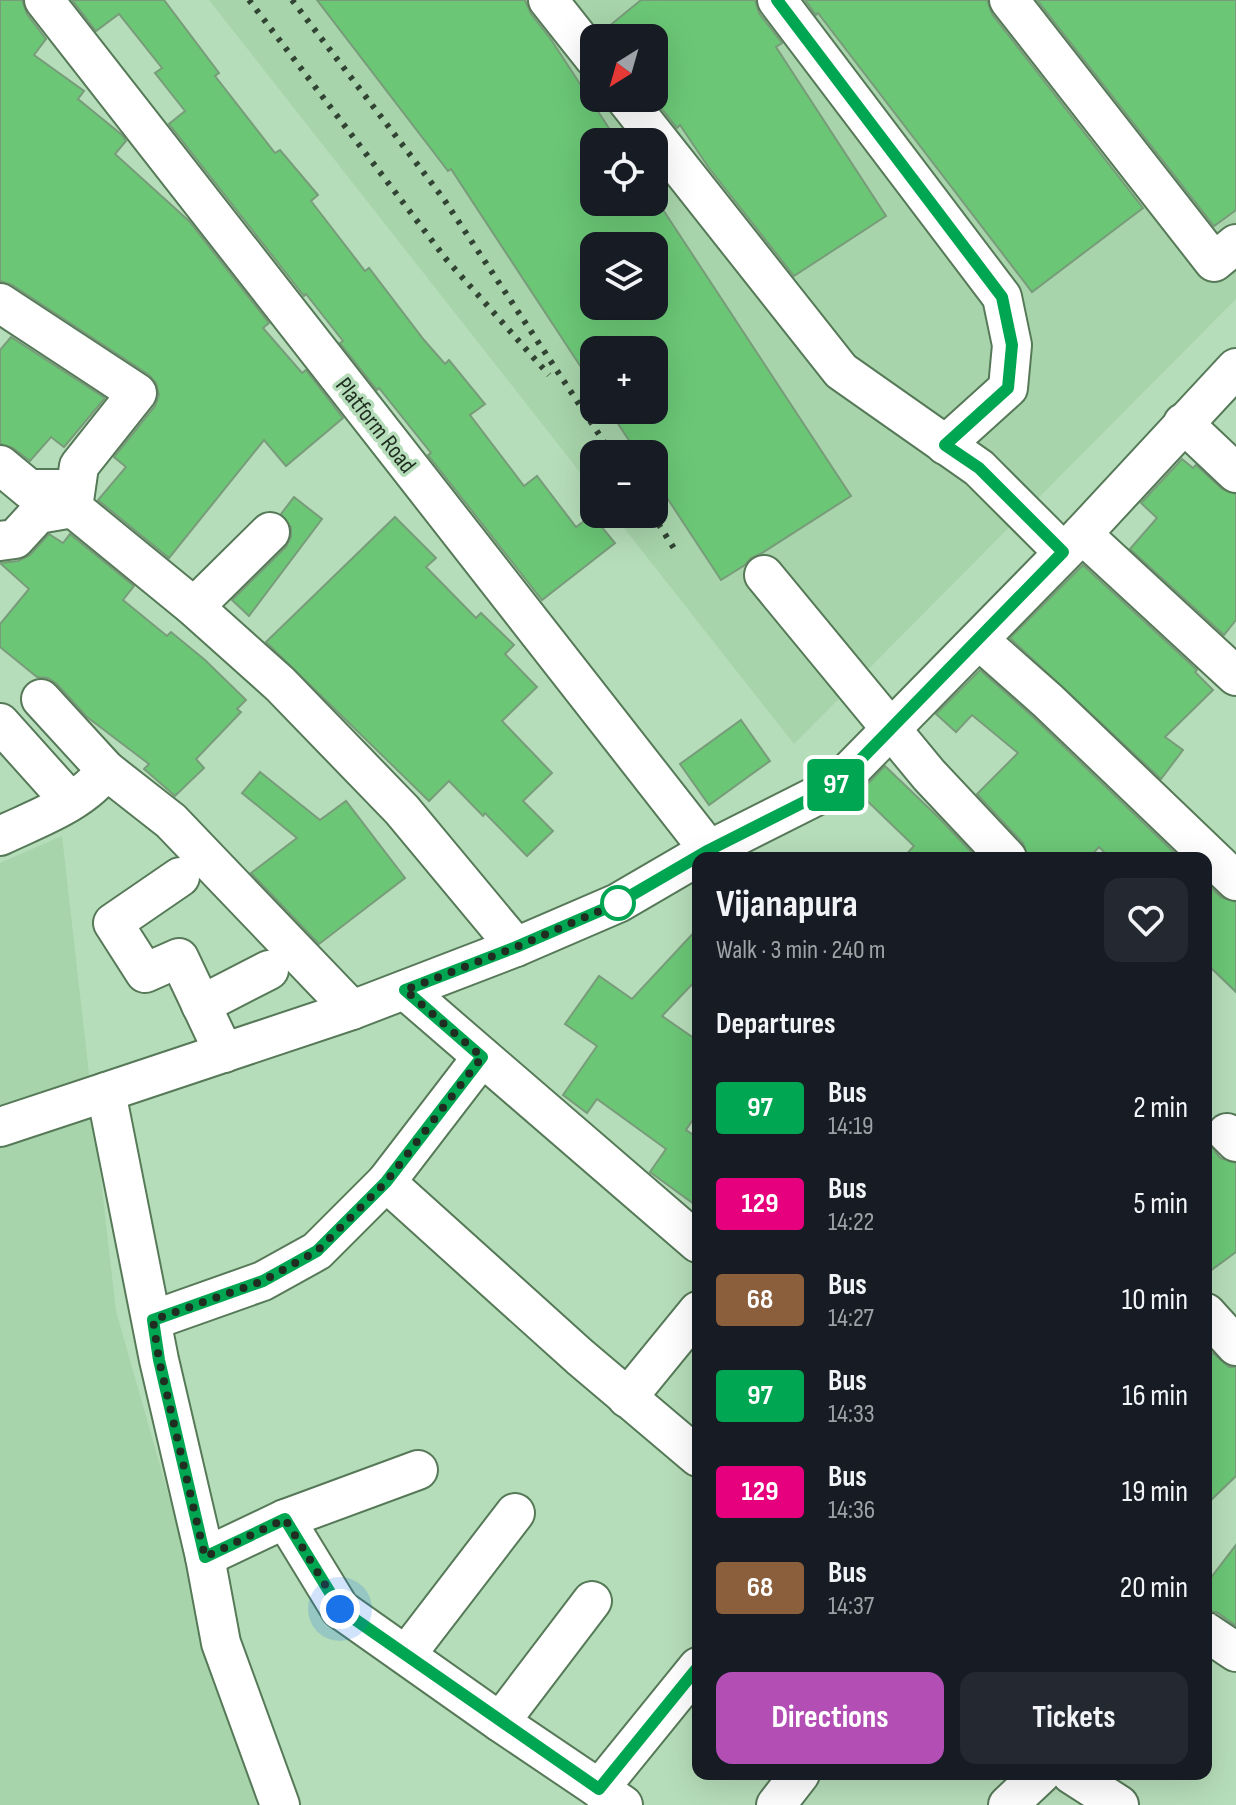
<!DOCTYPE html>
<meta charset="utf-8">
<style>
:root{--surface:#171b24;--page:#242831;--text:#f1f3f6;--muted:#9ea1a6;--accent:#b24eb4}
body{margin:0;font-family:"Sofia Sans Condensed",sans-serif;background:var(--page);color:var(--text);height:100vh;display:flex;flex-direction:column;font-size:30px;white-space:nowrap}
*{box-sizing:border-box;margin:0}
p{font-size:26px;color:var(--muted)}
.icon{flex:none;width:44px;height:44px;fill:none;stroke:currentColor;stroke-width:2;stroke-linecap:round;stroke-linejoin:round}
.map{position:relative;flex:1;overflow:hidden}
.sheet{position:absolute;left:692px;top:852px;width:520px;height:928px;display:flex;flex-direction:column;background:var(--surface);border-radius:16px;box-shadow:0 8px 32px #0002}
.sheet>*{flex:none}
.badge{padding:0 16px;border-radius:6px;font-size:28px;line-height:52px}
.needle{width:52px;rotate:217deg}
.fabs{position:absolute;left:580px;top:24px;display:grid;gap:16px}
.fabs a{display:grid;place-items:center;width:88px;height:88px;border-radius:16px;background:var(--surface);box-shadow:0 8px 32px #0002;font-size:40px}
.you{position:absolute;width:40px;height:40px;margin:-20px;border:6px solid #fff;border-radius:50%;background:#1a73e8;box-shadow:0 0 0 12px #1a73e833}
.map>.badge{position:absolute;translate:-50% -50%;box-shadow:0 0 0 4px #fff}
h2{padding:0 24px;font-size:30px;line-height:72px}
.round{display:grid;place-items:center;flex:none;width:84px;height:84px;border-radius:16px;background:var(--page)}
.head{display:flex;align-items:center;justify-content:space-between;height:136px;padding:0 24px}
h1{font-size:38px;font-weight:700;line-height:60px}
.button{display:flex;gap:16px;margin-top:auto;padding:16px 24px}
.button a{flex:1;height:92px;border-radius:16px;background:var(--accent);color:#fff;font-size:32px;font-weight:700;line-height:92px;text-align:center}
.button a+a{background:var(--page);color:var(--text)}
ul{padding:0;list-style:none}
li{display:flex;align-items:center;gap:24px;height:96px;padding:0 24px}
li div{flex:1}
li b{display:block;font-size:30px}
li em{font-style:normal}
li .badge{min-width:88px;font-weight:700;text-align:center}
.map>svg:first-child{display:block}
</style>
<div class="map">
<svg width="1236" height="1805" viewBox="0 0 1236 1805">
<rect width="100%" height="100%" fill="#b6ddb9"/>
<!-- built -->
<g fill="#a7d4aa" fill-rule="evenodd">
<path d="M 209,0 L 1236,0 L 1236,299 L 794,744 L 613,514 L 654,514 L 654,454 L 594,454 L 594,490 ZM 594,38 L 654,38 L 654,98 L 594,98 ZM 594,142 L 654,142 L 654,202 L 594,202 ZM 594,246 L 654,246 L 654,306 L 594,306 ZM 594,350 L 654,350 L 654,410 L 594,410 Z"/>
<path d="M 62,836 L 116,1311 L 257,1805 L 0,1805 L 0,863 Z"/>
</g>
<!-- building -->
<g fill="#6bc776" stroke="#789c7a" stroke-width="2" fill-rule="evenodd">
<path d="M 0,0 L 22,0 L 27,14 L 46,39 L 34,55 L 84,91 L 78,99 L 122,135 L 126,141 L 115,154 L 189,221 L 269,323 L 263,328 L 302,373 L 306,370 L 343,418 L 286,466 L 264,440 L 169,558 L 98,500 L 126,467 L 114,457 L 155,406 L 159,395 L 156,383 L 149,375 L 12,285 L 0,281 Z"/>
<path d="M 72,0 L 164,0 L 219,73 L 215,76 L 275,153 L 280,150 L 318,195 L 311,201 L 365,271 L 369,268 L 424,340 L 445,364 L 449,360 L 485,404 L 470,415 L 524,486 L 537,476 L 576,527 L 592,515 L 615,543 L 542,600 L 428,455 L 431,453 L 379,388 L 377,390 L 340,343 L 343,341 L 306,294 L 304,296 L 169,124 L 185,111 L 155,73 L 162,68 L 119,14 L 96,31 Z"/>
<path d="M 317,0 L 525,0 L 531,14 L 550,38 L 618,142 L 594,142 L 594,202 L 654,202 L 654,196 L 851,496 L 762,553 L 751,558 L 745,565 L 721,580 L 654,478 L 654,454 L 638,454 L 609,410 L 654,410 L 654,350 L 594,350 L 594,387 L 451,169 L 448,171 ZM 594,246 L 654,246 L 654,306 L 594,306 Z"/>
<path d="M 641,0 L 755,0 L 759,13 L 782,43 L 776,47 L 886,216 L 794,276 L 709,168 L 680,125 L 677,128 L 654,99 L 654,38 L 606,38 L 602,32 Z"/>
<path d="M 805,0 L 987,0 L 992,14 L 1143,208 L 1032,292 L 818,13 L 816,15 Z"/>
<path d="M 1037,0 L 1236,0 L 1236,210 L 1214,226 Z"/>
<path d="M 11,337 L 105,398 L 64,447 L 51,437 L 30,461 L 13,448 L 0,444 L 0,350 Z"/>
<path d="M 1182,459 L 1193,468 L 1196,465 L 1222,489 L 1236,494 L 1236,620 L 1224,635 L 1130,549 L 1157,518 L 1141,503 Z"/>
<path d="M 294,497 L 322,519 L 249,616 L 232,600 L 286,547 L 291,537 L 291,527 L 281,514 Z"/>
<path d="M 395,517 L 436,558 L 426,567 L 476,618 L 481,613 L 514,645 L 505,654 L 537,687 L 502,721 L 552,773 L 523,801 L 553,831 L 527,856 L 485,813 L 483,816 L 449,781 L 429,801 L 266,642 Z"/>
<path d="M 49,534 L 63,543 L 70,534 L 134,586 L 123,600 L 167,636 L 171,632 L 205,660 L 246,700 L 237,709 L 241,712 L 196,759 L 204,768 L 175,796 L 144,769 L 149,764 L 87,717 L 57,684 L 48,678 L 37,677 L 0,647 L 0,624 L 29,589 L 0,563 L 18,561 L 30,555 Z"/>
<path d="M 1083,565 L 1197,670 L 1195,672 L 1213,690 L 1165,737 L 1183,750 L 1161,779 L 1010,638 Z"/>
<path d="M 980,670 L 1033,717 L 1180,858 L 1110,858 L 1099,847 L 1089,858 L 1028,858 L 1023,843 L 977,794 L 1018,753 L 972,715 L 956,732 L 936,714 Z"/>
<path d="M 741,720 L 770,761 L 709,805 L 680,764 Z"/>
<path d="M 885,766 L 938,817 L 977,858 L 903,858 L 914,846 L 859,793 Z"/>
<path d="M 260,772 L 320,820 L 346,801 L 405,878 L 319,944 L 251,873 L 297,838 L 242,793 Z"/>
<path d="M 1206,883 L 1221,897 L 1236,902 L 1236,992 L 1206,963 Z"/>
<path d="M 698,928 L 698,978 L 662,1016 L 698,1041 L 698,1112 L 686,1130 L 698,1138 L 698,1207 L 650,1172 L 666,1149 L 597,1099 L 587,1113 L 563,1095 L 597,1046 L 565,1024 L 599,976 L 632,999 Z"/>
<path d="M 1206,1139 L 1220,1158 L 1236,1163 L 1236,1252 L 1206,1274 Z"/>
<path d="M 1213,1353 L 1229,1367 L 1236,1367 L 1236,1476 L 1206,1505 L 1206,1361 Z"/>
<path d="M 1236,1545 L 1236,1626 L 1218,1613 L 1206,1610 L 1206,1584 Z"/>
</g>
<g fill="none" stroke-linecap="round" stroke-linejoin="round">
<!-- minor casing -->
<g stroke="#567958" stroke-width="42">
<g id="minor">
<path d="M 44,0 L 709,850"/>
<path d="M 548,0 L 594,58"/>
<path d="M 777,0 L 1002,297 L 1012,345 L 1008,388 L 945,445"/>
<path d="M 1009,0 L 1214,262 L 1236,244"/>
<path d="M 625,98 L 841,371 L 979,468 L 1063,552"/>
<path d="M 0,303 L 137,393 L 79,466 L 73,508 L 194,607 L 280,684 L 402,810 L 516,947"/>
<path d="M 1183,423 L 1236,473"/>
<path d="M 0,465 L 29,489 L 75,489"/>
<path d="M 1082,534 L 1236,676"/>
<path d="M 0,541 L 15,539 L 38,514 L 73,508"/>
<path d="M 764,575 L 929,775 L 1007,858"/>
<path d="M 194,607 L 270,532"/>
<path d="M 979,640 L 1048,701 L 1236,881"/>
<path d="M 41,699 L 106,770"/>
<path d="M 0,723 L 70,801"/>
<path d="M 0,836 C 35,819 83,803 106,770 L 171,821 L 352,1010"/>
<path d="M 180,877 L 113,923 L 145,973 L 179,958 L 224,1053"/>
<path d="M 405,990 L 698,1243"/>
<path d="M 201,1005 L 269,970"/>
<path d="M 0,1127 L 106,1092"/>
<path d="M 1227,1133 L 1236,1142"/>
<path d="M 386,1182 L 580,1357 L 698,1457"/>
<path d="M 1206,1313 L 1236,1346"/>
<path d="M 153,1320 L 263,1281 L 317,1251 L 386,1182 L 482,1057"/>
<path d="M 627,1398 L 698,1311"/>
<path d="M 285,1519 L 418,1470"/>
<path d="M 205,1557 L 285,1519 L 340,1609 L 500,1722 L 623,1805"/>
<path d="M 1206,1632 L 1236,1652"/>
<path d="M 406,1655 L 515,1513"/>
<path d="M 500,1722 L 592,1601"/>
<path d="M 1071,1774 L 1119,1805"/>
<path d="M 599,1789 L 698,1667"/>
<path d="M 280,1805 L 221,1643 L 205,1557 L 159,1360 L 106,1092 L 352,1010 L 516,947 L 618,903 L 709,850 L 834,787 L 1082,534 L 1236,368"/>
<path d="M 776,1805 L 800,1774"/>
<path d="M 1008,1805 L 1041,1774"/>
</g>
</g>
<!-- minor -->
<use href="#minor" stroke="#fff" stroke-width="38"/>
<!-- rail -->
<g stroke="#314332" stroke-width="6" stroke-dasharray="4 8" stroke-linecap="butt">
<path d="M 249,0 L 446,259 L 549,375"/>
<path d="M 292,0 L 443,198 L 612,454"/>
<path d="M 652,514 L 677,553"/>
</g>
</g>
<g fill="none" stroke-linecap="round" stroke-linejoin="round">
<!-- line casing -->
<g stroke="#fff" stroke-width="18">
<path id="line" d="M 698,1667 L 599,1789 L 340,1609 L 285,1519 L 205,1557 L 159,1360 L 153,1320 L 263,1281 L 317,1251 L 386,1182 L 482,1057 L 405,990 L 516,947 L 618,903 L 709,850 L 834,787 L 1063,552 L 979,468 L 945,445 L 1008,388 L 1012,345 L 1002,297 L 777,0"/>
</g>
<!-- line -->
<use href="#line" stroke="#00a651" stroke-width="12"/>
<!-- walk -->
<path stroke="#1f2e20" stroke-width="8" stroke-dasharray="0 14.4" d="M 340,1609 L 285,1519 L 205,1557 L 159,1360 L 153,1320 L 263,1281 L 317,1251 L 386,1182 L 482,1057 L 405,990 L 516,947 L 618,903"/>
</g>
<!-- markers -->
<circle fill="#fff" stroke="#00a651" stroke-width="4" cx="618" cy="903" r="16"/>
<g text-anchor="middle" stroke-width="7" stroke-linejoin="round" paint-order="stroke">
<!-- street labels -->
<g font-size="24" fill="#1f2e20" stroke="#b6ddb9">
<text transform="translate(376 425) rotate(52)" y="8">Platform Road</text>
</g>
</g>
</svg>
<div class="fabs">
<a><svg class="needle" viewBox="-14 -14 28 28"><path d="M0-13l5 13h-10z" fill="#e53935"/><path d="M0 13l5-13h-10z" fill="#9ea1a6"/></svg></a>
<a><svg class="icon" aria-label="locate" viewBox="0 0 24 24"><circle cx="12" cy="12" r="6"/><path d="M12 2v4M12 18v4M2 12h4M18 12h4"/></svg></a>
<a><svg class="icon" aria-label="layers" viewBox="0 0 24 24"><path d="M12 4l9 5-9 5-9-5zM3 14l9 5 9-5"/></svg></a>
<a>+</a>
<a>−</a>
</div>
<div class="you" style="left:340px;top:1609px"></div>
<b class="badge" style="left:836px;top:785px;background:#00a651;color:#fff">97</b>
<section class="sheet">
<div class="head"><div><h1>Vijanapura</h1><p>Walk · 3 min · 240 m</p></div><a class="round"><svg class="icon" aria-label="heart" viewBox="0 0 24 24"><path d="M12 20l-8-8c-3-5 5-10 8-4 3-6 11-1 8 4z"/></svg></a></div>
<h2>Departures</h2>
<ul>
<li><span class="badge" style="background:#00a651;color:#fff">97</span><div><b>Bus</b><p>14:19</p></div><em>2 min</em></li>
<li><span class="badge" style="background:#e6007e;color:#fff">129</span><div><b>Bus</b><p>14:22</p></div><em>5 min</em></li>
<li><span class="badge" style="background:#8b5e3c;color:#fff">68</span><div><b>Bus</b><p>14:27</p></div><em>10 min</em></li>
<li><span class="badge" style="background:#00a651;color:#fff">97</span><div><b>Bus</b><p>14:33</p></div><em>16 min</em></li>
<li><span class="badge" style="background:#e6007e;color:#fff">129</span><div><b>Bus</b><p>14:36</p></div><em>19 min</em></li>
<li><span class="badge" style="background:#8b5e3c;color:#fff">68</span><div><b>Bus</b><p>14:37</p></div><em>20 min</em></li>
</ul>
<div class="button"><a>Directions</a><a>Tickets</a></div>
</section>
</div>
